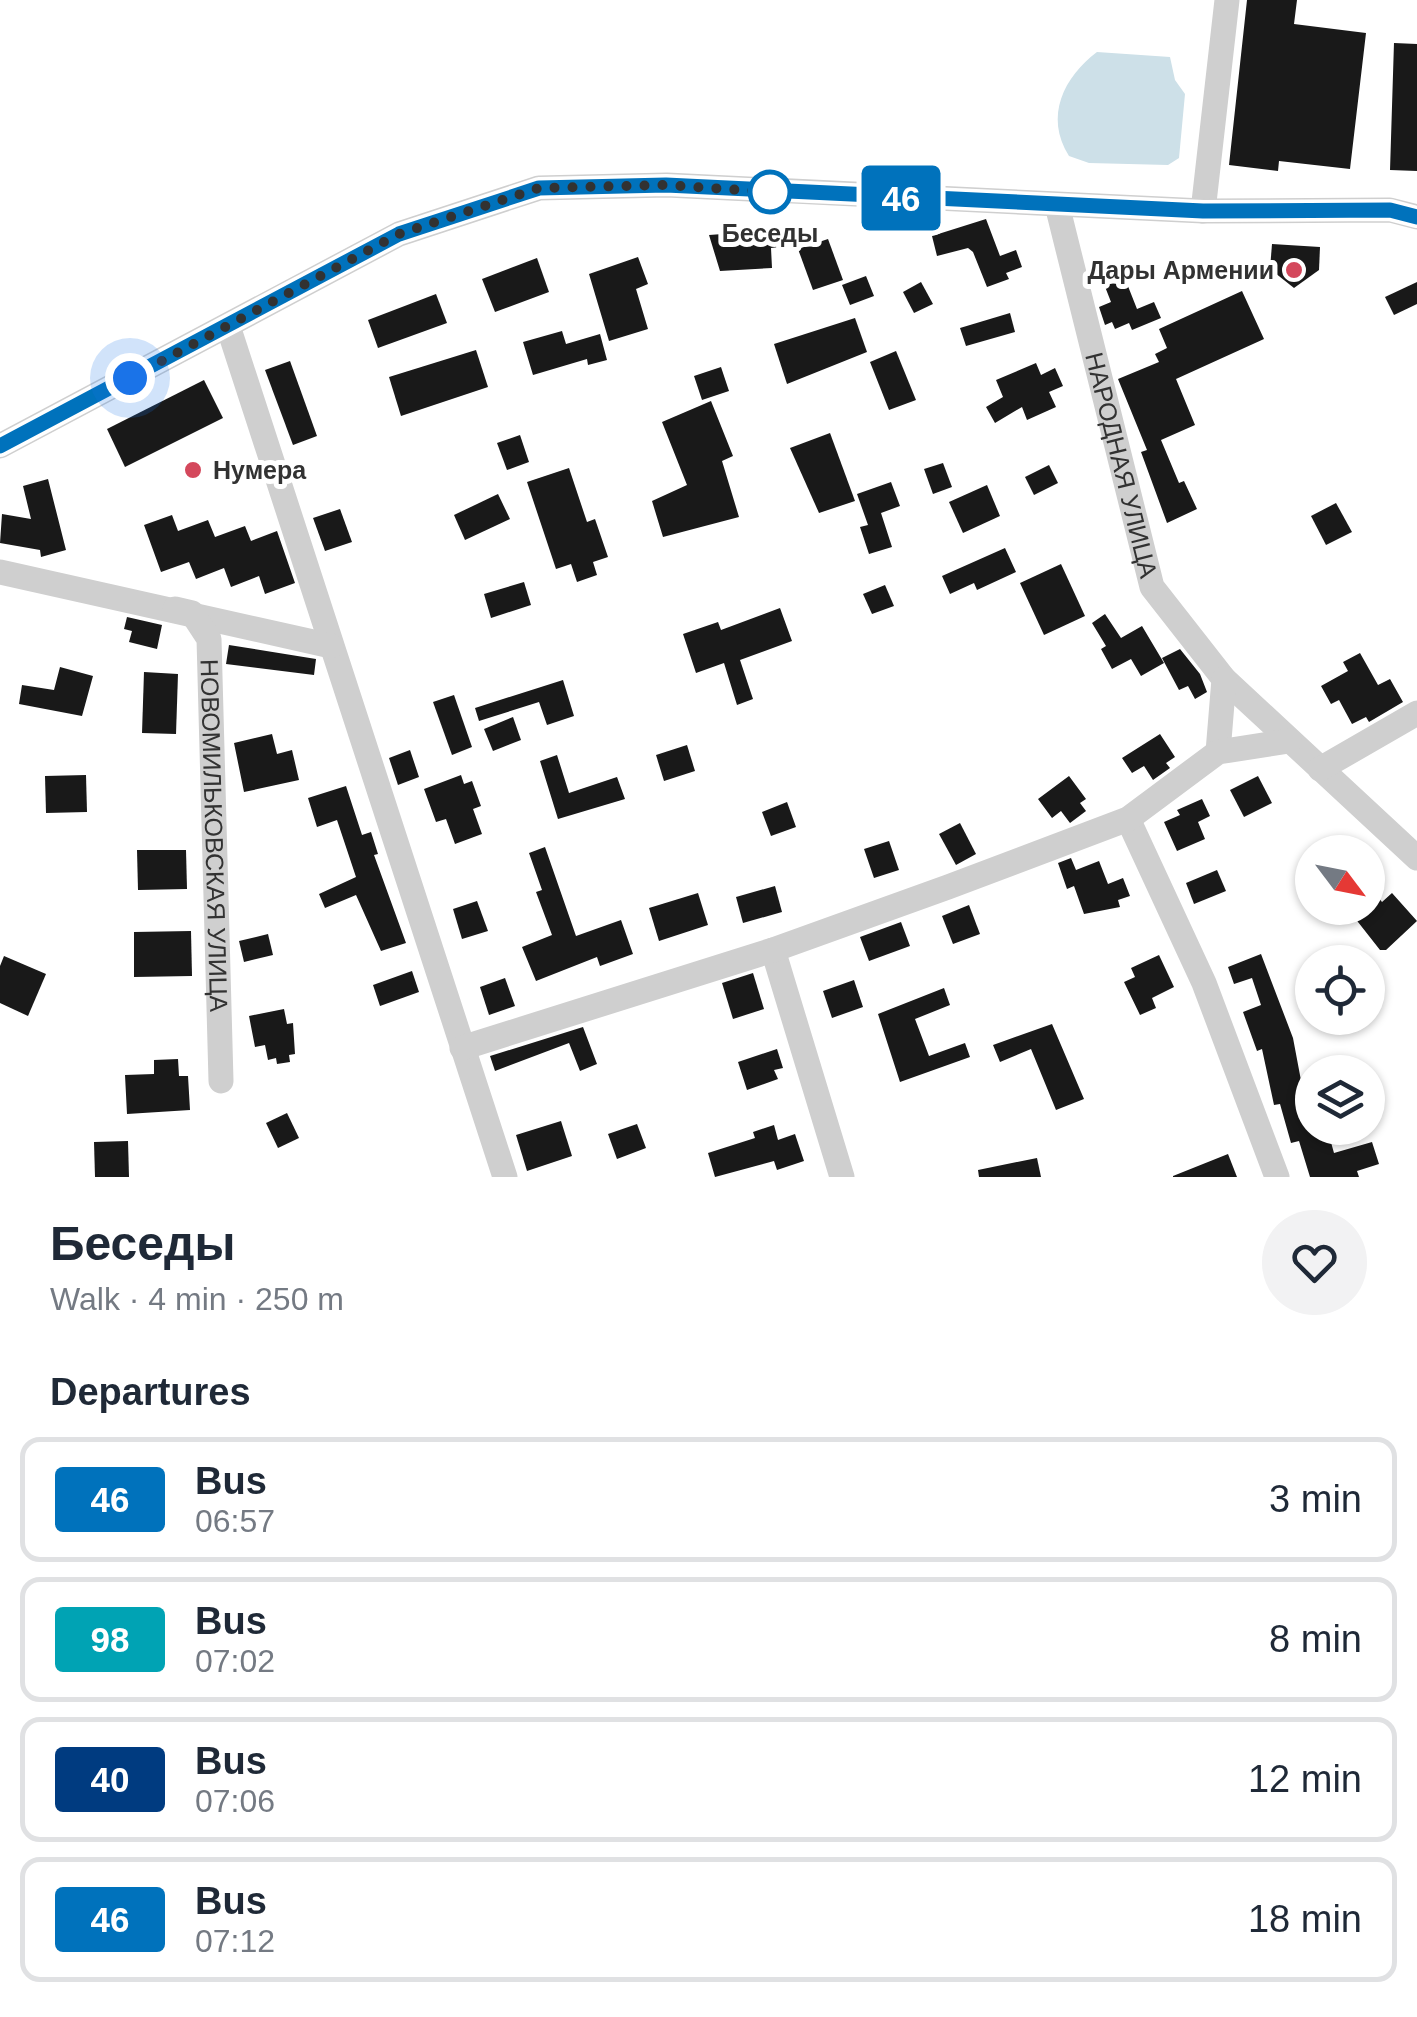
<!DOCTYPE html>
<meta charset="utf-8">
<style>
:root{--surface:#fff;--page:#f2f2f3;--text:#1f2937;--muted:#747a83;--line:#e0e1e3}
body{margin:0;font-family:Helvetica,sans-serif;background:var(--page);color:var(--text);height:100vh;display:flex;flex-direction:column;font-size:38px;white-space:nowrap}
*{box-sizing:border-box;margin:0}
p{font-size:32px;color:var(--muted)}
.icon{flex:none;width:55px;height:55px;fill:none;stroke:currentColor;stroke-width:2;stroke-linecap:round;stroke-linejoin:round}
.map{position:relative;height:1177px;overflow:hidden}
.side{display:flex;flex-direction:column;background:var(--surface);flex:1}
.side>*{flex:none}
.badge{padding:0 20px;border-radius:8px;font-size:35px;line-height:65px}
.needle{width:65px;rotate:122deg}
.buttons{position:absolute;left:1295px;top:835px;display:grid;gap:20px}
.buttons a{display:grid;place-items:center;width:90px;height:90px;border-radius:50%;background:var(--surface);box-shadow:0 2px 8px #0004;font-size:50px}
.you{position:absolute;width:50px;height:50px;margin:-25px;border:8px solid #fff;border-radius:50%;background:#1a73e8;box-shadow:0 0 0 15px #1a73e833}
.map>.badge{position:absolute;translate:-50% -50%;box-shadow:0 0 0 5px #fff}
h2{padding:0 50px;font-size:38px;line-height:90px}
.round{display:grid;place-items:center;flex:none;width:105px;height:105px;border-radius:52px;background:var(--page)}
.head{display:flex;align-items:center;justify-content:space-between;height:170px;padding:0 50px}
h1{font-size:48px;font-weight:800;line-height:75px}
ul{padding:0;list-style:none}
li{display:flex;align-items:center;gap:30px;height:125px;margin:0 20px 15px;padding:0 30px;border:5px solid var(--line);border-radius:20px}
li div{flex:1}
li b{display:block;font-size:38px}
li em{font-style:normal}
li .badge{min-width:110px;font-weight:700;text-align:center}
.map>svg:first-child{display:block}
</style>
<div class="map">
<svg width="1417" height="1177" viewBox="0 0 1417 1177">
<rect width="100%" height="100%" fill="#fff"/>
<!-- water -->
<path fill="#cde0e8" d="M 1097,52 L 1170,57 L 1175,80 L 1185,94 L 1179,158 L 1168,165 L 1089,163 L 1069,156 C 1044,116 1064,77 1097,52 Z"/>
<!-- building -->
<g fill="#191919">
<path d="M 1247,0 L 1297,0 L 1294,24 L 1366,33 L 1350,169 L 1279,161 L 1278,171 L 1229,165 Z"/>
<path d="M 1394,43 L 1417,44 L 1417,171 L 1390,170 Z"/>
<path d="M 986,219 L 1000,256 L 1016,250 L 1022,267 L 1006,273 L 1009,279 L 987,287 L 973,252 L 968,248 L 937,256 L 932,236 Z"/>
<path d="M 778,230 L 779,247 L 771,248 L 772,268 L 720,271 L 709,235 Z"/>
<path d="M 828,239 L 843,280 L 813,290 L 798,249 Z"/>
<path d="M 1272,244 L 1320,247 L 1319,270 L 1294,288 L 1270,269 Z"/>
<path d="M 638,257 L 648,284 L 636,289 L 648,329 L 609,341 L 589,274 Z"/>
<path d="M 537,258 L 549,292 L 495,312 L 482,279 Z"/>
<path d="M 1122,271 L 1137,309 L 1154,302 L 1161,318 L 1132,330 L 1129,323 L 1115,329 L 1112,322 L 1105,325 L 1099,307 L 1111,302 L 1102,279 Z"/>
<path d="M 866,276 L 874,296 L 850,305 L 842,285 Z"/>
<path d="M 921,282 L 933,304 L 914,313 L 903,292 Z"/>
<path d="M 1417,282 L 1417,304 L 1394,315 L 1385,297 Z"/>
<path d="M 1242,291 L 1264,339 L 1176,379 L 1195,425 L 1161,440 L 1179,483 L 1184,481 L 1197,509 L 1167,523 L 1141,452 L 1147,450 L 1118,379 L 1159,362 L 1155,354 L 1167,348 L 1159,329 Z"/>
<path d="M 436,294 L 447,323 L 378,348 L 368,320 Z"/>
<path d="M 1010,313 L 1015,332 L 966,346 L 960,328 Z"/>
<path d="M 855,318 L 867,352 L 787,384 L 774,344 Z"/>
<path d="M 562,331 L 566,344 L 600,334 L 607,360 L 588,365 L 587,359 L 533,375 L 523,342 Z"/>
<path d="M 476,350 L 488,387 L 401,416 L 389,377 Z"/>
<path d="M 896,351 L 916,400 L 889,410 L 870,362 Z"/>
<path d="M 290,361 L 317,436 L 293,445 L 265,370 Z"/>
<path d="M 1036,363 L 1041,375 L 1055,368 L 1063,386 L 1049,392 L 1056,407 L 1027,420 L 1022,407 L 995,423 L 986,407 L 1003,397 L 996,380 Z"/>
<path d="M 721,367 L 729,391 L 702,400 L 694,376 Z"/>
<path d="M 204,380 L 223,418 L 125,467 L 107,429 Z"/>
<path d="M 711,401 L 733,456 L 722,461 L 739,517 L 663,537 L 652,501 L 687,485 L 662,422 Z"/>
<path d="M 830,433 L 855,501 L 819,513 L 790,448 Z"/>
<path d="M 520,435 L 529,462 L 507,470 L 497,443 Z"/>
<path d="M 943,463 L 952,487 L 933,494 L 924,469 Z"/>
<path d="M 1049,465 L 1058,483 L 1034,495 L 1025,477 Z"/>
<path d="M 569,468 L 587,522 L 595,519 L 608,557 L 593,562 L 597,575 L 577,582 L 571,564 L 556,569 L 527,482 Z"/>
<path d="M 48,479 L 66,550 L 41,557 L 40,550 L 0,543 L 2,514 L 31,519 L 23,486 Z"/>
<path d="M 891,482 L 900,506 L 881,513 L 892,547 L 869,554 L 860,527 L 868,525 L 857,494 Z"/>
<path d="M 987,485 L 1000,516 L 963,533 L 949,502 Z"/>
<path d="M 498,494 L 510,519 L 465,540 L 454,515 Z"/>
<path d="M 1336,503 L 1352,532 L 1326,545 L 1311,516 Z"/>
<path d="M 340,509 L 352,542 L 325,551 L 313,518 Z"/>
<path d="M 172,515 L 178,531 L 208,520 L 215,537 L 245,526 L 251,541 L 277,531 L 295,583 L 265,594 L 259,576 L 231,587 L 224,568 L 196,579 L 189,562 L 161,572 L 144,525 Z"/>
<path d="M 1005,548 L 1016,572 L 977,590 L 974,583 L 950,594 L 942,576 Z"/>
<path d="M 1061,564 L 1085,616 L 1044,635 L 1020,583 Z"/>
<path d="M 524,582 L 531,605 L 491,618 L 484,594 Z"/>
<path d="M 885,585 L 894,606 L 872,614 L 863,594 Z"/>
<path d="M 780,608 L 792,641 L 740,660 L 753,699 L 737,705 L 724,663 L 696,673 L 683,634 L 718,622 L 721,630 Z"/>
<path d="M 1105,614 L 1121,638 L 1142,626 L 1164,663 L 1141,676 L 1131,659 L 1112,669 L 1101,649 L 1106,646 L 1092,623 Z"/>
<path d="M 127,617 L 162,625 L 157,649 L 129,642 L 132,631 L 124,629 Z"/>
<path d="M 229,645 L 316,659 L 314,675 L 226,664 Z"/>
<path d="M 1180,649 L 1200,674 L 1207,692 L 1195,699 L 1188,686 L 1179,690 L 1162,658 Z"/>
<path d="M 1360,653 L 1378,685 L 1390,679 L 1403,702 L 1369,722 L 1366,717 L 1352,724 L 1339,700 L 1331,704 L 1321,686 L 1348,671 L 1343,662 Z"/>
<path d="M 60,667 L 93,676 L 82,716 L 19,704 L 22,685 L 54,690 Z"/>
<path d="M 144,672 L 178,674 L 176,734 L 142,733 Z"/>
<path d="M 563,680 L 574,716 L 547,725 L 539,702 L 479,721 L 475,708 Z"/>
<path d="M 454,695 L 472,747 L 452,755 L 433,702 Z"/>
<path d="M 513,717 L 521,740 L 493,751 L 484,729 Z"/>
<path d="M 272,734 L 277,754 L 292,750 L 299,780 L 244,792 L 234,743 Z"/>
<path d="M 1160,734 L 1175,757 L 1166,763 L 1170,768 L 1153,780 L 1144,766 L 1132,773 L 1122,758 Z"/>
<path d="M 687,745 L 695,771 L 664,781 L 656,755 Z"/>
<path d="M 410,750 L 419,777 L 398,785 L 389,758 Z"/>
<path d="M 557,755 L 569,793 L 617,777 L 625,799 L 558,819 L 540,761 Z"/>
<path d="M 86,775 L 87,812 L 46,813 L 45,776 Z"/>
<path d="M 461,775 L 464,784 L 472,781 L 481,806 L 473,809 L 482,834 L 455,844 L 446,819 L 436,822 L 424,789 Z"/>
<path d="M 1069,776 L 1086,799 L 1080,803 L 1086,811 L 1070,823 L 1061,811 L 1052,818 L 1038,799 Z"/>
<path d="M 1258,776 L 1272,803 L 1244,817 L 1230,790 Z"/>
<path d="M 346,786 L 362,835 L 371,832 L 378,854 L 374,855 L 406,943 L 381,951 L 356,895 L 325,908 L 319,894 L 356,877 L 337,820 L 317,827 L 308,798 Z"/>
<path d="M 1202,799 L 1210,816 L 1198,822 L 1205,839 L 1177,851 L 1164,822 L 1180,815 L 1177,810 Z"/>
<path d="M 787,802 L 796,827 L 771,836 L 762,812 Z"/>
<path d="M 960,823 L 976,854 L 956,865 L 939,834 Z"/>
<path d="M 889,841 L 899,870 L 874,878 L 864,849 Z"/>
<path d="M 545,847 L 576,936 L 621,920 L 633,954 L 600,966 L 597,957 L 536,981 L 522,947 L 552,935 L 536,892 L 542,890 L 529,853 Z"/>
<path d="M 137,850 L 186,850 L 187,889 L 138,890 Z"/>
<path d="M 1071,858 L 1076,870 L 1099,861 L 1108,884 L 1123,878 L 1130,896 L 1118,900 L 1120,907 L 1084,914 L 1074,886 L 1067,889 L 1058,863 Z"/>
<path d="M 1217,870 L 1226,891 L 1194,904 L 1186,883 Z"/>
<path d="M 1368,885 L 1382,902 L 1392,893 L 1417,921 L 1386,950 L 1380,950 L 1347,908 L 1368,908 Z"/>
<path d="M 775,886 L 782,912 L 743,923 L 736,897 Z"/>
<path d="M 698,893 L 708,925 L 659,941 L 649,908 Z"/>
<path d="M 477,901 L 488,931 L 462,939 L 453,909 Z"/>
<path d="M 969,905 L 980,934 L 953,944 L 942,916 Z"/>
<path d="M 901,922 L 910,946 L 869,961 L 860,937 Z"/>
<path d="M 191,931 L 192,976 L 134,977 L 134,932 Z"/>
<path d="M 268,934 L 273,955 L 244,962 L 239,941 Z"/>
<path d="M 1261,954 L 1293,1038 L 1306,1107 L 1312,1105 L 1312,1128 L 1327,1128 L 1334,1153 L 1372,1142 L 1379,1164 L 1357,1171 L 1359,1177 L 1310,1177 L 1299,1141 L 1291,1143 L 1280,1104 L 1274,1105 L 1262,1049 L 1257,1051 L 1243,1012 L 1261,1005 L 1252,978 L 1234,984 L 1228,967 Z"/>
<path d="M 1159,955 L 1174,987 L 1152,998 L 1156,1008 L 1140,1015 L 1124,982 L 1135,977 L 1131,968 Z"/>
<path d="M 4,956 L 46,974 L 28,1016 L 0,1003 L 0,966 Z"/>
<path d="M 412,971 L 419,992 L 380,1006 L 373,985 Z"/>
<path d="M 753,973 L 764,1009 L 733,1019 L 722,983 Z"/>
<path d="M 505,978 L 515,1006 L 489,1015 L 480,987 Z"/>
<path d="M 854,980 L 863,1007 L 832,1018 L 823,991 Z"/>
<path d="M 944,988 L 950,1005 L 915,1019 L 929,1056 L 965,1043 L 970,1057 L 900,1082 L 878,1014 Z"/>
<path d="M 284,1009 L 287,1024 L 293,1023 L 295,1054 L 289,1055 L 290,1062 L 277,1064 L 276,1058 L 268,1060 L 265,1045 L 255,1047 L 249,1016 Z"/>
<path d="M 1052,1024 L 1084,1099 L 1056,1110 L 1031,1049 L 1000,1062 L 993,1045 Z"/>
<path d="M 583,1027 L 597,1064 L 580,1071 L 569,1043 L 495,1071 L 490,1056 Z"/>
<path d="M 777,1049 L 783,1068 L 774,1070 L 778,1079 L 747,1090 L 738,1062 Z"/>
<path d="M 178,1059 L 179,1076 L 188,1076 L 190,1110 L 127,1114 L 125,1075 L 154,1074 L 154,1060 Z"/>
<path d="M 287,1113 L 299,1138 L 278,1148 L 266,1123 Z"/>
<path d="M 561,1121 L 572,1156 L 527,1171 L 516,1135 Z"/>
<path d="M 637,1124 L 646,1148 L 617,1159 L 608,1134 Z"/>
<path d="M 774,1125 L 778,1140 L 795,1134 L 804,1161 L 777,1170 L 774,1161 L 715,1177 L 708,1153 L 755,1138 L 753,1132 Z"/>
<path d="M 128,1141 L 129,1177 L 95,1177 L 94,1142 Z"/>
<path d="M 1228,1154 L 1237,1177 L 1173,1177 L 1173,1176 Z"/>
<path d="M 1037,1158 L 1041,1177 L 979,1177 L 978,1170 Z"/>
</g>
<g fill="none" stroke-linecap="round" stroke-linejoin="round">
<!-- minor -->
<g stroke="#cfcfcf" stroke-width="25">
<path id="s1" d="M 1057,205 L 1152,587 L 1224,679 L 1417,858"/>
<path d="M 1203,211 L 1227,0"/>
<path d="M 228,326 L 505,1177"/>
<path d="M 0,446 L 399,234 L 539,188 L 667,185 L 1203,211 L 1390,210 L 1417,217"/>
<path d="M 0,572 L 331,646"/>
<path id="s2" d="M 175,609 L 192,613 L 209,639 L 221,1081"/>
<path d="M 1218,752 L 1224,679"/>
<path d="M 1320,769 L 1417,713"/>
<path d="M 1128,819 L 1204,983 L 1277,1177"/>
<path d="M 773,950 L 842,1177"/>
<path d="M 462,1048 L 773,950 L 948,887 L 1128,819 L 1218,752 L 1289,741"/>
</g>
</g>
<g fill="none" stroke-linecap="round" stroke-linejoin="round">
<!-- line casing -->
<g stroke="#fff" stroke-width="22">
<path id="line" d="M 0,446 L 399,234 L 539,188 L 666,185 L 1203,211 L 1390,210 L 1417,217"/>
</g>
<!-- line -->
<use href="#line" stroke="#0072bc" stroke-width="15"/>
<!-- walk -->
<path stroke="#323232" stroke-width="10" stroke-dasharray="0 18" d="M 130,378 L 399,234 L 539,188 L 666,185 L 770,192"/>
</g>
<!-- markers -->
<circle fill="#fff" stroke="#0072bc" stroke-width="5" cx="770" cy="192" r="20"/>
<g fill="#d4485c" stroke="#fff" stroke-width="4">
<circle cx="1294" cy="270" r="10"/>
<circle cx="193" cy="470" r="10"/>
</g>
<g text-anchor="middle" stroke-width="10" stroke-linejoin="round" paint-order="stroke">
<!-- stop labels -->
<g font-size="25" font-weight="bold" fill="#323232" stroke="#fff">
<text x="770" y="242">Беседы</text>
</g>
<!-- poi labels -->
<g font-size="25" font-weight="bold" fill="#323232" stroke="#fff" text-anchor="end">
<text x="1274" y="279">Дары Армении</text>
<text x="213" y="479" text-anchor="start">Нумера</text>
</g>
<!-- street labels -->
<g font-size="25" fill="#323232" stroke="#fff">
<text dy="9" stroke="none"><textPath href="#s1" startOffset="268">НАРОДНАЯ УЛИЦА</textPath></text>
<text dy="9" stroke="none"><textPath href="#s2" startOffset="245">НОВОМИЛЬКОВСКАЯ УЛИЦА</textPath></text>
</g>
</g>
</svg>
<div class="buttons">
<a><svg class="needle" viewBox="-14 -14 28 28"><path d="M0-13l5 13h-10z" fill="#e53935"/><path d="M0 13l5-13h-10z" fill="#747a83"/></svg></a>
<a><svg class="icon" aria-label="locate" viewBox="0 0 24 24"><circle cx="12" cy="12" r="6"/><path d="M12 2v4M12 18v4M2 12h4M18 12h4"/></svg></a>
<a><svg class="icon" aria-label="layers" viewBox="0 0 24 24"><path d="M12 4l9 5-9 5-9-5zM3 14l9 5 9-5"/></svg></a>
</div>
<div class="you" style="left:130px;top:378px"></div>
<b class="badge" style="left:901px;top:198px;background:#0072bc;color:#fff">46</b>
</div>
<section class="side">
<div class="head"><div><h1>Беседы</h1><p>Walk · 4 min · 250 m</p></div><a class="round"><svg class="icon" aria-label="heart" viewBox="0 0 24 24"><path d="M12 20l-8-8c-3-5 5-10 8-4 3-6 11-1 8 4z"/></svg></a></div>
<h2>Departures</h2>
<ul>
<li><span class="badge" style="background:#0072bc;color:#fff">46</span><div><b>Bus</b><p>06:57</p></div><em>3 min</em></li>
<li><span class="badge" style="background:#00a3b4;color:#fff">98</span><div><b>Bus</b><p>07:02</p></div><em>8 min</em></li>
<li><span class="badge" style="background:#003b80;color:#fff">40</span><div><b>Bus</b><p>07:06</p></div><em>12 min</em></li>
<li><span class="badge" style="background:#0072bc;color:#fff">46</span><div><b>Bus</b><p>07:12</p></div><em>18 min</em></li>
</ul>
</section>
